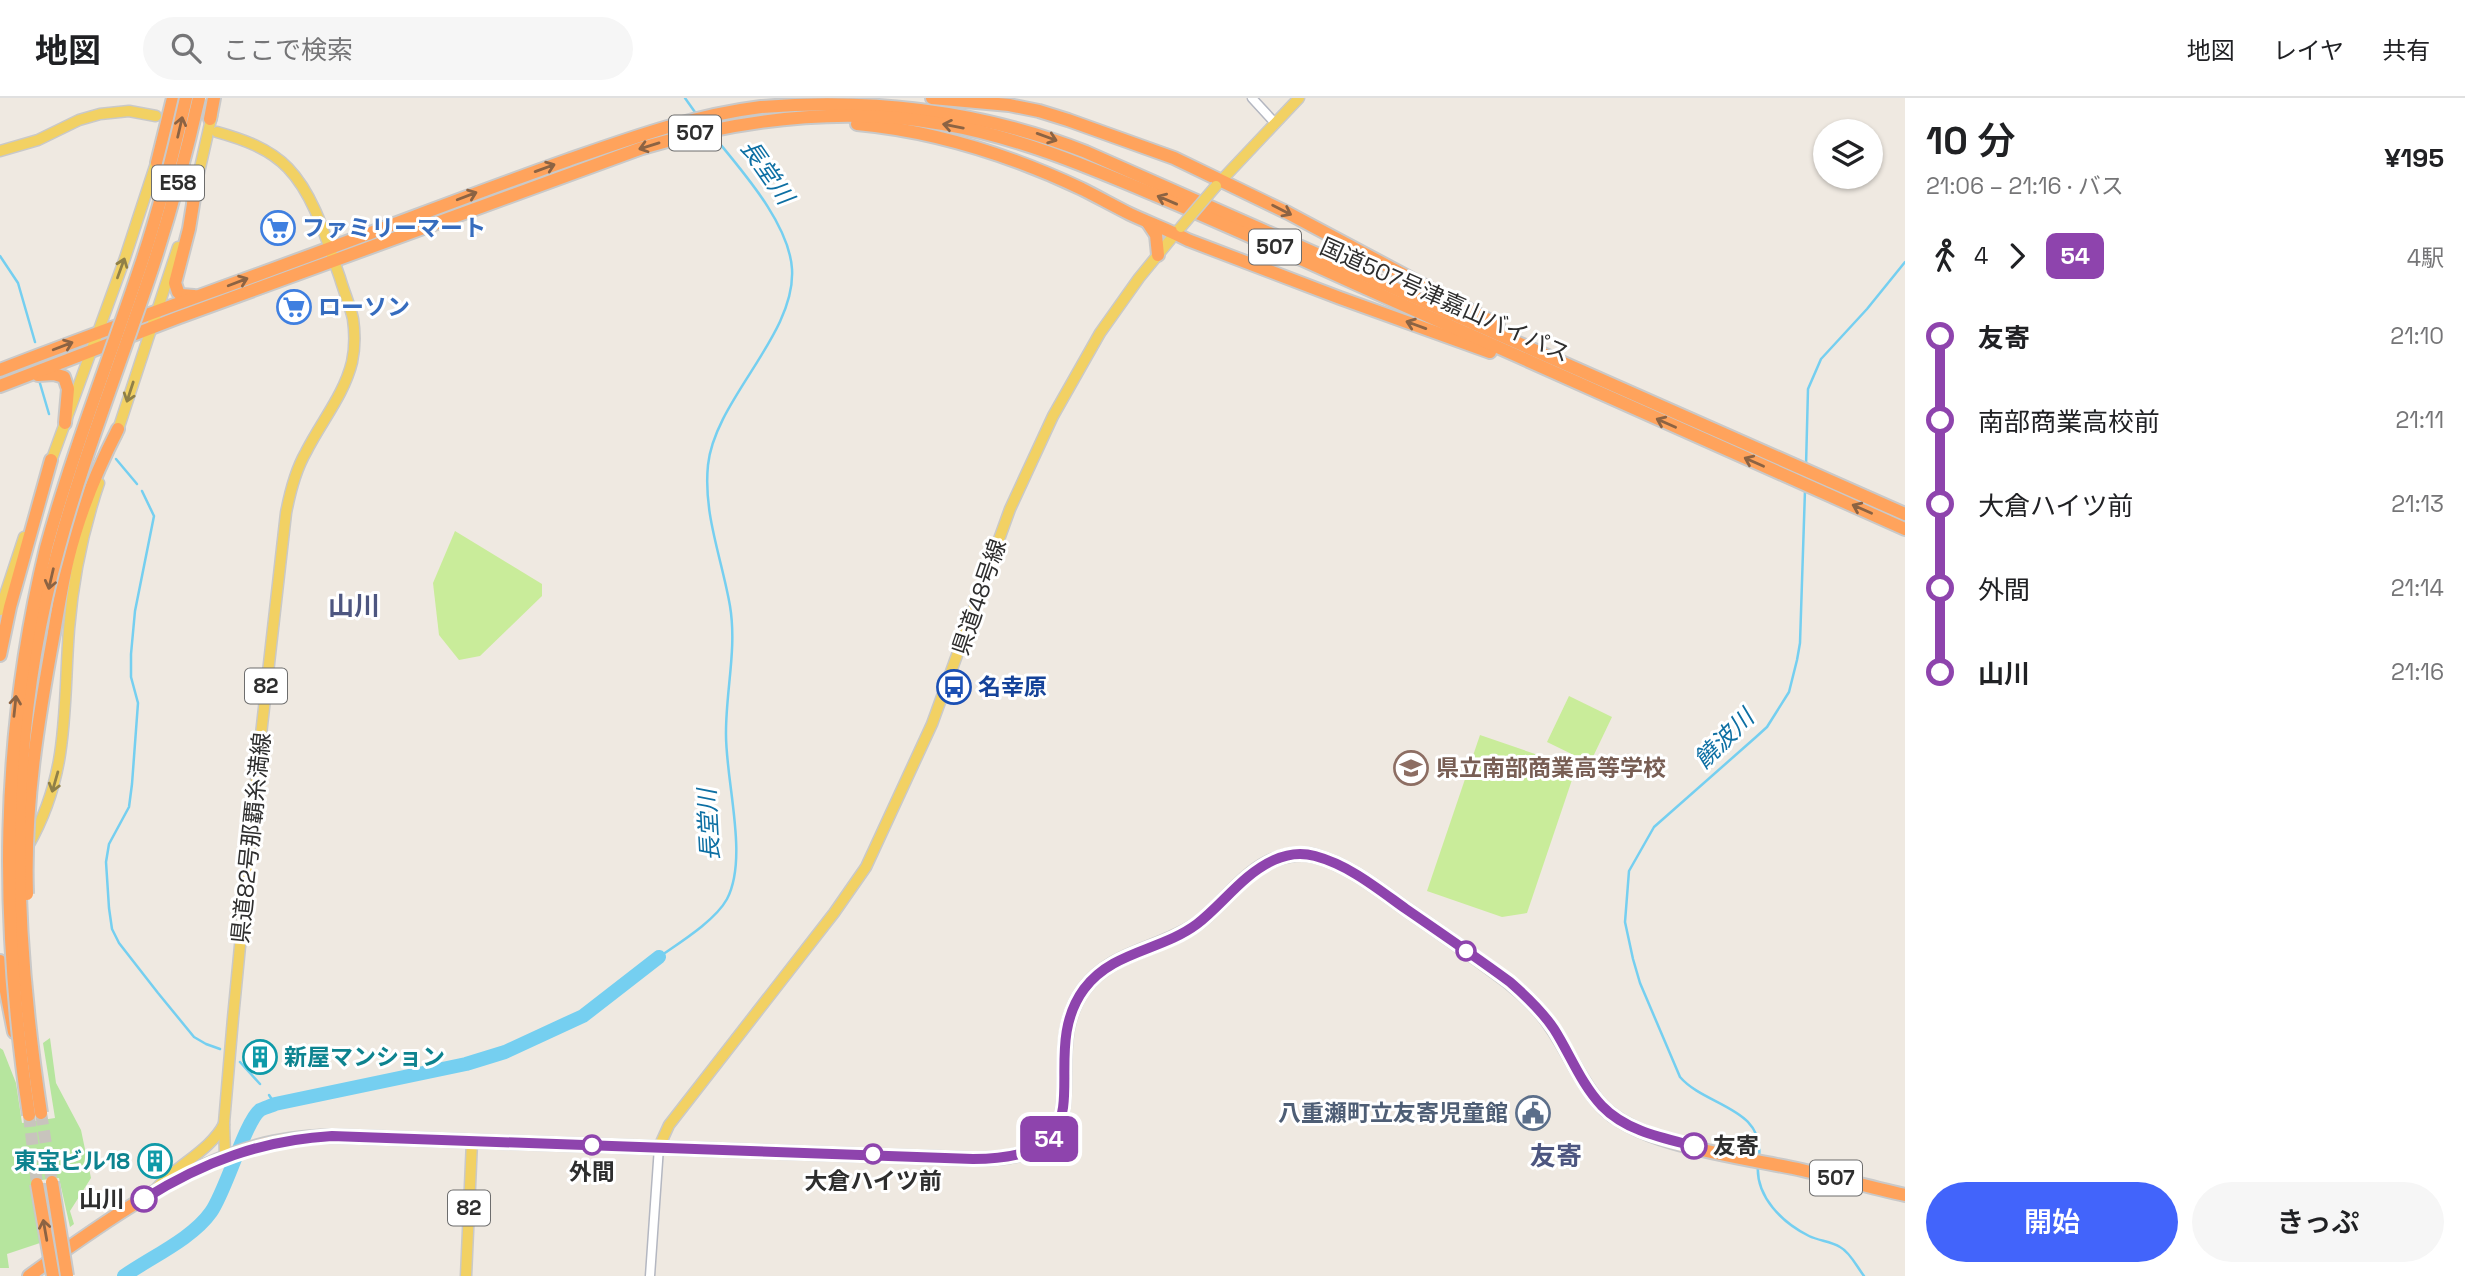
<!DOCTYPE html>
<html lang="ja">
<meta charset="utf-8">
<style>
:root{--surface:#fff;--page:#f6f6f6;--text:#202124;--muted:#757577;--line:#e0e0e0;--accent:#4264fb}
body{margin:0;font-family:"Space Grotesk","Noto Sans JP",sans-serif;background:var(--page);color:var(--text);height:100vh;display:flex;flex-direction:column;font-size:26px;white-space:nowrap}
*{box-sizing:border-box;margin:0}
p{font-size:23px;color:var(--muted)}
.icon{flex:none;width:38px;height:38px;fill:none;stroke:currentColor;stroke-width:2;stroke-linecap:round;stroke-linejoin:round}
.map{position:relative;flex:1;overflow:hidden}
.details{display:flex;flex-direction:column;background:var(--surface);width:560px}
.details>*{flex:none}
.badge{padding:0 14px;border-radius:10px;font-size:24px;line-height:46px}
.tools{position:absolute;left:1813px;top:21px;display:grid;gap:14px}
.tools a{display:grid;place-items:center;width:70px;height:70px;border-radius:50%;background:var(--surface);box-shadow:0 2px 5px #0004;font-size:35px}
.map>.badge{position:absolute;translate:-50% -50%;box-shadow:0 0 0 4px #fff}
.legs{display:flex;align-items:center;gap:10px;height:77px;padding:0 21px;font-size:23px}
.legs p{margin-inline-start:auto}
.headline{display:flex;align-items:center;justify-content:space-between;height:119px;padding:0 21px}
h1{font-size:38px;font-weight:600;line-height:52px}
.primary-button{display:flex;gap:14px;margin-top:auto;padding:14px 21px}
.primary-button a{flex:1;height:80px;border-radius:42px;background:var(--accent);color:#fff;font-size:28px;font-weight:600;line-height:80px;text-align:center}
.primary-button a+a{background:var(--page);color:var(--text)}
ul{padding:0 21px;list-style:none}
li{display:flex;align-items:center;gap:24px;height:84px;font-size:26px}
li i{display:grid;place-items:center;width:10px;height:100%;margin:0 9px;background:currentColor}
li i::after{content:'';width:18px;height:18px;margin:-9px;border:5px solid;border-radius:50%;background:var(--surface)}
li p{margin-inline-start:auto}
li:first-child i{background:linear-gradient(#0000 50%,currentColor 0)}
li:last-child i{background:linear-gradient(currentColor 50%,#0000 0)}
header{display:flex;align-items:center;gap:42px;box-sizing:border-box;height:98px;padding:0 35px;background:var(--surface);border-bottom:2px solid var(--line)}
header strong{font-size:33px}
nav{display:flex;gap:38px;margin-inline-start:auto;font-size:24px}
.search{width:490px;height:63px;background:var(--page);display:flex;align-items:center;gap:18px;box-sizing:border-box;padding:0 24px;border-radius:38px;color:var(--muted);font-size:26px}
main{display:flex;flex:1;min-height:0}
.map>svg:first-child{display:block}
</style>
<header>
<strong>地図</strong>
<div class="search"><svg class="icon" aria-label="search" viewBox="0 0 24 24"><circle cx="10" cy="10" r="6"/><path d="M15 15l6 6"/></svg>ここで検索</div>
<nav><a>地図</a><a>レイヤ</a><a>共有</a></nav>
</header>
<main>
<div class="map">
<svg width="1905" height="1178" viewBox="0 0 1905 1178">
<rect width="100%" height="100%" fill="#efe9e1"/>
<!-- green -->
<path fill="#b6e59e" d="M 50,940 L 56,985 L 81,1032 L 91,1080 L 70,1113 L 74,1126 L 70,1129 L 59,1080 L 33,1083 L 40,1145 L 7,1156 L 9,1170 L 0,1170 L 0,950 L 3,952 L 16,985 L 22,1025 L 55,1020 L 43,945 Z"/>
<!-- pitch -->
<g fill="#c9ec9a">
<path d="M 455,433 L 542,486 L 542,498 L 480,558 L 459,562 L 439,537 L 433,485 Z"/>
<path d="M 1569,598 L 1612,619 L 1590,665 L 1547,644 Z"/>
<path d="M 1480,637 L 1576,670 L 1527,815 L 1502,819 L 1427,793 Z"/>
</g>
<g fill="none" stroke-linecap="round" stroke-linejoin="round">
<!-- stream -->
<g stroke="#75cff0" stroke-width="2.5">
<path d="M 685,0 L 697,17"/>
<path d="M 0,158 L 18,185 L 35,244"/>
<path d="M 39,282 L 49,316"/>
<path d="M 116,361 L 137,386"/>
<path d="M 1806,368 L 1808,291 L 1821,261 L 1867,211 L 1905,164"/>
<path d="M 142,393 L 154,418 L 135,513 L 131,556 L 131,579 L 138,605 L 132,686 L 129,709 L 109,746 L 106,764 L 109,810 L 112,831 L 119,845 L 158,895 L 194,939 L 206,946 L 220,951"/>
<path d="M 659,859 C 679,845 715,823 727,801 C 749,759 725,682 726,634 C 726,592 737,550 730,508 C 722,461 703,416 708,367 C 715,301 796,237 792,171 C 789,124 740,71 712,36"/>
<path d="M 240,964 L 260,986"/>
<path d="M 269,997 L 275,1006"/>
<path d="M 1759,1060 C 1765,1009 1706,1009 1680,979 L 1640,885 L 1633,861 L 1625,824 L 1629,773 L 1654,729 L 1756,639 L 1767,629 L 1789,594 L 1797,562 L 1800,545 L 1805,392"/>
<path d="M 1758,1066 C 1755,1099 1783,1125 1809,1138 C 1819,1143 1831,1143 1840,1149 C 1850,1154 1857,1169 1864,1178"/>
</g>
<!-- river -->
<path stroke="#75cff0" stroke-width="14" d="M 124,1178 C 151,1159 192,1141 211,1114 C 226,1093 245,1024 260,1012 C 264,1010 271,1008 275,1006 L 466,966 L 505,954 L 583,918 L 659,859"/>
<!-- highway-tunnel -->
<g stroke="#c8c4bd" stroke-width="12" stroke-dasharray="12 6" stroke-linecap="butt">
<path d="M 41,1015 L 52,1084"/>
<path d="M 29,1017 L 37,1086"/>
</g>
<!-- minor casing -->
<g stroke="#b4b7c1" stroke-width="11">
<g id="minor">
<path d="M 1252,0 L 1275,25"/>
<path d="M 650,1178 L 659,1049"/>
</g>
</g>
<!-- major casing -->
<g stroke="#c9c9c9" stroke-width="13">
<g id="major">
<path d="M 217,34 C 242,41 269,50 288,70 C 315,98 327,144 340,180 C 344,194 350,207 353,221 C 355,235 355,250 352,264 C 344,297 321,324 306,354 C 295,373 290,394 286,415 L 258,663 L 233,920 L 224,1025 L 225,1059"/>
<path d="M 0,53 L 38,42 L 79,22 L 100,16 L 129,13 L 156,18"/>
<path d="M 1216,88 L 1299,0"/>
<path d="M 192,105 L 212,17"/>
<path d="M 116,338 L 178,149"/>
<path d="M 49,369 L 125,160 L 158,59"/>
<path d="M 0,512 L 24,439"/>
<path d="M 28,748 C 70,675 63,611 69,531 C 73,481 83,432 99,385"/>
<path d="M 659,1049 L 669,1027 L 834,815 L 866,769 L 932,626 L 1010,411 L 1053,318 L 1100,235 L 1139,180 L 1179,131"/>
<path d="M 157,1090 C 177,1067 211,1052 224,1026"/>
<path d="M 466,1178 L 472,1043"/>
</g>
</g>
<!-- highway casing -->
<g stroke="#c9c9c9" stroke-width="16">
<g id="highway">
<path d="M 932,0 L 1009,7 L 1039,13 L 1068,22 L 1174,60 L 1288,115 L 1498,227"/>
<path d="M 210,21 L 214,0"/>
<path d="M 857,26 C 934,33 1012,58 1082,91 C 1098,99 1114,108 1130,116 C 1149,125 1169,132 1188,142 L 1340,200 L 1490,254"/>
<path d="M 157,65 L 173,0"/>
<path d="M 194,100 L 189,131 L 175,185 L 178,194 L 181,197 L 194,198"/>
<path d="M 1148,125 L 1156,137 L 1158,157"/>
<path d="M 0,272 C 121,225 243,183 365,137 C 432,112 500,86 568,62 C 631,40 695,17 761,9 C 873,0 982,13 1086,54 L 1905,416"/>
<path d="M 38,277 L 54,276 L 64,279 L 68,291 L 65,325"/>
<path d="M 0,288 L 177,220 L 642,50 C 740,21 842,8 943,26 C 1018,39 1086,68 1155,97 C 1222,125 1288,155 1354,185 C 1537,268 1721,349 1905,431"/>
<path d="M 54,535 C 58,511 62,486 68,461 C 79,416 97,372 118,331"/>
<path d="M 0,557 L 10,509 L 51,362"/>
<path d="M 0,863 L 14,934"/>
<path d="M 29,1178 C 95,1130 179,1070 258,1048 C 282,1041 307,1039 332,1038 L 973,1061 C 1119,1062 1032,962 1084,891 C 1112,853 1160,852 1197,826 C 1224,806 1245,771 1279,760 C 1291,756 1302,754 1315,758 C 1349,767 1378,791 1406,811 C 1441,835 1476,859 1510,885 C 1526,898 1542,913 1553,931 C 1570,956 1581,985 1601,1007 C 1638,1048 1748,1060 1802,1072 C 1836,1080 1870,1089 1905,1097"/>
</g>
</g>
<!-- minor -->
<use href="#minor" stroke="#fff" stroke-width="8"/>
<!-- major -->
<use href="#major" stroke="#f2d163" stroke-width="10"/>
<!-- highway -->
<use href="#highway" stroke="#ffa35c" stroke-width="12"/>
<!-- major-bridge casing -->
<g stroke="#c9c9c9" stroke-width="13" stroke-linecap="butt">
<path id="major-bridge" d="M 1181,129 L 1216,88"/>
</g>
<!-- highway-bridge casing -->
<g stroke="#c9c9c9" stroke-width="16" stroke-linecap="butt">
<g id="highway-bridge">
<path d="M 27,796 C 24,708 38,622 54,535"/>
<path d="M 41,1015 C 12,824 6,637 59,449 C 85,354 122,262 153,168 C 171,113 186,57 199,0"/>
<path d="M 29,1017 C 0,823 0,641 46,450 C 72,355 109,262 140,169 C 159,113 173,57 186,0"/>
<path d="M 52,1084 L 67,1178"/>
<path d="M 37,1086 L 53,1178"/>
</g>
</g>
<!-- major-bridge -->
<use href="#major-bridge" stroke="#f2d163" stroke-width="10"/>
<!-- highway-bridge -->
<use href="#highway-bridge" stroke="#ffa35c" stroke-width="12"/>
</g>
<!-- one-way arrows -->
<defs><path id="oneway-shaft" d="M-6 0H5M1.5-3L5.5 0L1.5 3" fill="none" stroke-width="1.6" stroke-linecap="round" stroke-linejoin="round" transform="scale(1.75)"/></defs>
<g stroke="#8c6343">
<use href="#oneway-shaft" transform="translate(953 28) rotate(-169)"/>
<use href="#oneway-shaft" transform="translate(180 29) rotate(-77)"/>
<use href="#oneway-shaft" transform="translate(1047 39) rotate(20)"/>
<use href="#oneway-shaft" transform="translate(649 48) rotate(163)"/>
<use href="#oneway-shaft" transform="translate(545 70) rotate(-20)"/>
<use href="#oneway-shaft" transform="translate(467 98) rotate(-21)"/>
<use href="#oneway-shaft" transform="translate(1167 102) rotate(-157)"/>
<use href="#oneway-shaft" transform="translate(1282 112) rotate(27)"/>
<use href="#oneway-shaft" transform="translate(238 184) rotate(-21)"/>
<use href="#oneway-shaft" transform="translate(1416 227) rotate(-160)"/>
<use href="#oneway-shaft" transform="translate(63 248) rotate(-21)"/>
<use href="#oneway-shaft" transform="translate(1666 325) rotate(-156)"/>
<use href="#oneway-shaft" transform="translate(1754 364) rotate(-156)"/>
<use href="#oneway-shaft" transform="translate(1862 411) rotate(-156)"/>
<use href="#oneway-shaft" transform="translate(51 481) rotate(103)"/>
<use href="#oneway-shaft" transform="translate(15 608) rotate(-84)"/>
<use href="#oneway-shaft" transform="translate(45 1132) rotate(-100)"/>
</g>
<g stroke="#908048">
<use href="#oneway-shaft" transform="translate(121 170) rotate(-70)"/>
<use href="#oneway-shaft" transform="translate(130 294) rotate(108)"/>
<use href="#oneway-shaft" transform="translate(55 684) rotate(106)"/>
</g>
<g fill="none" stroke-linecap="round" stroke-linejoin="round">
<!-- line-1 casing -->
<g stroke="#fff" stroke-width="16">
<path id="line-1" d="M 144,1101 C 203,1064 262,1042 332,1038 L 973,1061 C 1120,1061 1031,963 1084,891 C 1112,853 1161,853 1197,826 C 1223,806 1243,776 1274,762 C 1287,756 1301,754 1315,758 C 1349,767 1378,791 1406,811 C 1441,835 1476,859 1510,884 C 1526,898 1542,913 1554,931 C 1570,956 1581,986 1602,1008 C 1626,1033 1663,1040 1694,1048"/>
</g>
<!-- line-1 -->
<use href="#line-1" stroke="#8e44ad" stroke-width="10"/>
</g>
<!-- icons -->
<defs>
<g id="supermarket-ring" transform="scale(1.75)"><circle r="9.5" fill="#fff" stroke="#3f7fe0" stroke-width="1.5"/><path d="M-6-5.5h2.5l.6 2H6L4.5 2H-2.5L-4.4-4H-6ZM-1.5 3.2a1.3 1.3 0 1 0 .1 0ZM3 3.2a1.3 1.3 0 1 0 .1 0Z" fill="#3f7fe0"/></g>
<g id="bus-ring" transform="scale(1.75)"><circle r="9.5" fill="#fff" stroke="#1a4fb4" stroke-width="1.5"/><path d="M-5-6H5V4H4V6H2V4H-2V6H-4V4H-5ZM-3.5-4V0h7V-4ZM-3.5 1.2v1.5H-2V1.2ZM2 1.2v1.5H3.5V1.2Z" fill="#1a4fb4"/></g>
<g id="school-ring" transform="scale(1.75)"><circle r="9.5" fill="#fff" stroke="#8d6e63" stroke-width="1.5"/><path d="M0-5L7-2L0 1L-7-2ZM-4 1L0 2.5L4 1V4Q0 6-4 4Z" fill="#8d6e63"/></g>
<g id="building-ring" transform="scale(1.75)"><circle r="9.5" fill="#fff" stroke="#0f9aa8" stroke-width="1.5"/><path d="M-4-6H4V6H1V3H-1V6H-4ZM-2.5-4.3h1.7v1.8h-1.7ZM.8-4.3h1.7v1.8H.8ZM-2.5-1h1.7V.8h-1.7ZM.8-1h1.7V.8H.8Z" fill="#0f9aa8"/></g>
<g id="civic-ring" transform="scale(1.75)"><circle r="9.5" fill="#fff" stroke="#5c6f8a" stroke-width="1.5"/><path d="M-.6-6.5H3V-4.5H.6V-3L4-1V1h2V6H-6V1h2V-1L-.6-3ZM-1.2 2.5V6h2.4V2.5Z" fill="#5c6f8a"/></g>
</defs>
<g fill-rule="evenodd">
<use href="#supermarket-ring" x="278" y="130"/>
<use href="#supermarket-ring" x="294" y="209"/>
<use href="#bus-ring" x="954" y="589"/>
<use href="#school-ring" x="1411" y="670"/>
<use href="#building-ring" x="260" y="959"/>
<use href="#civic-ring" x="1533" y="1015"/>
<use href="#building-ring" x="155" y="1063"/>
</g>
<!-- markers -->
<g fill="#fff" stroke="#8e44ad" stroke-width="3.5">
<circle cx="1466" cy="853" r="9"/>
<circle cx="592" cy="1047" r="9"/>
<circle cx="1694" cy="1048" r="12"/>
<circle cx="873" cy="1056" r="9"/>
<circle cx="144" cy="1101" r="12"/>
</g>
<g text-anchor="middle" stroke-width="6" stroke-linejoin="round" paint-order="stroke">
<!-- shield labels -->
<g fill="#fff" stroke="#6d6d6d" stroke-width="2">
<rect x="669" y="17.5" width="52" height="35" rx="5"/>
<rect x="152" y="67.5" width="52" height="35" rx="5"/>
<rect x="1249" y="131.5" width="52" height="35" rx="5"/>
<rect x="245" y="570.5" width="42" height="35" rx="5"/>
<rect x="1810" y="1062.5" width="52" height="35" rx="5"/>
<rect x="448" y="1092.5" width="42" height="35" rx="5"/>
</g>
<g font-size="21" font-weight="bold" fill="#2e2e2e">
<text x="695" y="42">507</text>
<text x="178" y="92">E58</text>
<text x="1275" y="156">507</text>
<text x="266" y="595">82</text>
<text x="1836" y="1087">507</text>
<text x="469" y="1117">82</text>
</g>
<!-- shop labels -->
<g font-size="23" font-weight="bold" fill="#366cbe" stroke="#fff" text-anchor="start">
<text x="302" y="138">ファミリーマート</text>
<text x="318" y="217">ローソン</text>
</g>
<!-- street labels -->
<g font-size="23" fill="#2e2e2e" stroke="#fff">
<text transform="translate(1445 202) rotate(24)" y="8">国道507号津嘉山バイパス</text>
<text transform="translate(979 499) rotate(-71)" y="8">県道48号線</text>
<text transform="translate(251 740) rotate(-84)" y="8">県道82号那覇糸満線</text>
</g>
<!-- transit labels -->
<g font-size="23" font-weight="bold" fill="#164399" stroke="#fff" text-anchor="start">
<text x="978" y="597">名幸原</text>
</g>
<!-- education labels -->
<g font-size="23" font-weight="bold" fill="#785e54" stroke="#fff" text-anchor="start">
<text x="1436" y="678">県立南部商業高等学校</text>
</g>
<!-- culture labels -->
<g font-size="23" font-weight="bold" fill="#0d838f" stroke="#fff" text-anchor="start">
<text x="284" y="967">新屋マンション</text>
<text x="130" y="1071" text-anchor="end">東宝ビル18</text>
</g>
<!-- service labels -->
<g font-size="23" font-weight="bold" fill="#4e5e75" stroke="#fff" text-anchor="end">
<text x="1508" y="1023">八重瀬町立友寄児童館</text>
</g>
<!-- stop labels -->
<g font-size="23" font-weight="bold" fill="#2e2e2e" stroke="#fff">
<text x="1713" y="1056" text-anchor="start">友寄</text>
<text x="592" y="1082">外間</text>
<text x="873" y="1091">大倉ハイツ前</text>
<text x="125" y="1109" text-anchor="end">山川</text>
</g>
<!-- water labels -->
<g font-size="24" font-style="italic" fill="#0d6fa3" stroke="#fff">
<text transform="translate(767 74) rotate(55)" y="8">長堂川</text>
<text transform="translate(1724 641) rotate(-45)" y="8">饒波川</text>
<text transform="translate(709 727) rotate(-93)" y="8">長堂川</text>
</g>
<!-- quarter labels -->
<g font-size="26" font-weight="bold" fill="#4d5680" stroke="#fff">
<text x="354" y="517">山川</text>
<text x="1556" y="1067">友寄</text>
</g>
</g>
</svg>
<div class="tools">
<a><svg class="icon" aria-label="layers" viewBox="0 0 24 24"><path d="M12 4l9 5-9 5-9-5zM3 14l9 5 9-5"/></svg></a>
</div>
<b class="badge" style="left:1049px;top:1041px;background:#8e44ad;color:#fff">54</b>
</div>
<section class="details">
<div class="headline"><div><h1>10 分</h1><p>21:06 – 21:16 · バス</p></div><b>¥195</b></div>
<div class="legs"><svg class="icon" aria-label="walk" viewBox="0 0 24 24"><circle cx="13" cy="4" r="2"/><path d="M13 8l-2 6 4 7M11 14l-3 7M7 12l3-4h3l4 4"/></svg>4<svg class="icon" aria-label="forward" viewBox="0 0 24 24"><path d="M9 5l7 7-7 7"/></svg><b class="badge" style="background:#8e44ad;color:#fff">54</b><p>4駅</p></div>
<ul>
<li><i style="color:#8e44ad"></i><b>友寄</b><p>21:10</p></li>
<li><i style="color:#8e44ad"></i><span>南部商業高校前</span><p>21:11</p></li>
<li><i style="color:#8e44ad"></i><span>大倉ハイツ前</span><p>21:13</p></li>
<li><i style="color:#8e44ad"></i><span>外間</span><p>21:14</p></li>
<li><i style="color:#8e44ad"></i><b>山川</b><p>21:16</p></li>
</ul>
<div class="primary-button"><a>開始</a><a>きっぷ</a></div>
</section>
</main>
